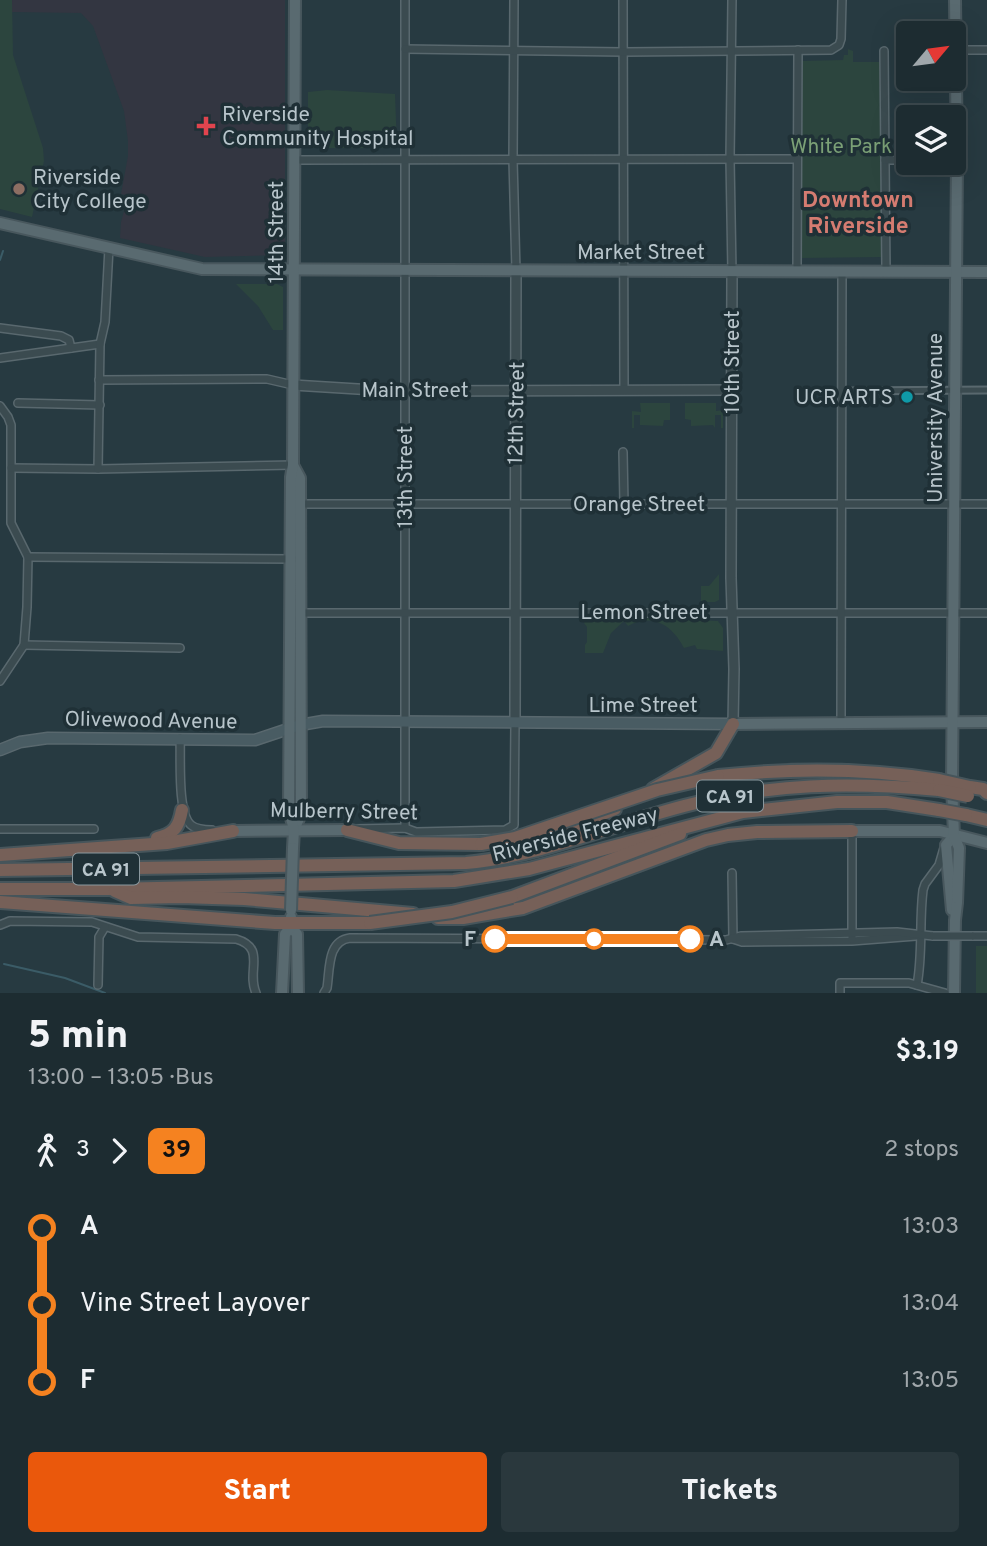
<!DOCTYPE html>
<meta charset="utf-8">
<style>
:root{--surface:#1d2c31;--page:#2a383d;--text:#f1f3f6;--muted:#a0a7ab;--line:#3b484d;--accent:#ea580c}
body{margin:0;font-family:Overpass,sans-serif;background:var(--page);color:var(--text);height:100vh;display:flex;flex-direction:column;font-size:26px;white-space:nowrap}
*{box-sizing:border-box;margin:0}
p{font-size:23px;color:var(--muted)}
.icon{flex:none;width:38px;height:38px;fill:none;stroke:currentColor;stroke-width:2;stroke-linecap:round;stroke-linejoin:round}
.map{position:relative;height:993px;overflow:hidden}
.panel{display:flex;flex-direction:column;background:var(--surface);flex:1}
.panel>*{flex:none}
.badge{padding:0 14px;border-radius:10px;font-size:24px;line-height:46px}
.needle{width:46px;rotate:61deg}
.buttons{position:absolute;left:896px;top:21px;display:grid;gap:14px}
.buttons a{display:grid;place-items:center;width:70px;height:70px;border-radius:7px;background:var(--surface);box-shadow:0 7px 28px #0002,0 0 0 2px var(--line);font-size:35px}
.map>.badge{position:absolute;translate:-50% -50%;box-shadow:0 0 0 4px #fff}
.legs{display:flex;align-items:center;gap:10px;height:77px;padding:0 28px;font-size:23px}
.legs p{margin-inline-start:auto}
.headline{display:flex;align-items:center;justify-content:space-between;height:119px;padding:0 28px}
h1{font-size:38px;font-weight:800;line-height:52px}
.primary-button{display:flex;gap:14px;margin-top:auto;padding:14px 28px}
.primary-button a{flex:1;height:80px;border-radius:7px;background:var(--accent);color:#fff;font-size:28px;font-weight:800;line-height:80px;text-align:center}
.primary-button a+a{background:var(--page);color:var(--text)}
ul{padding:0 28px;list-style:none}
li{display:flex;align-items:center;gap:24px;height:77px;font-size:26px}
li i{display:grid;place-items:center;width:10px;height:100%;margin:0 9px;background:currentColor}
li i::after{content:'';width:18px;height:18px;margin:-9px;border:5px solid;border-radius:50%;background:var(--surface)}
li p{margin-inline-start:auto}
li:first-child i{background:linear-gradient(#0000 50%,currentColor 0)}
li:last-child i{background:linear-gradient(currentColor 50%,#0000 0)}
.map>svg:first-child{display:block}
</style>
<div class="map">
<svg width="987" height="993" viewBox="0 0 987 993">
<rect width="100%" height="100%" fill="#273a41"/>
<!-- medical -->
<path fill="#333641" d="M 12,0 L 285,0 L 285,255 L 205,257 L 120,238 L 121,222 L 128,196 L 121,194 L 128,156 L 128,141 L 124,111 L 93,26 L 81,13 L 12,12 Z"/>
<!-- green -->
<g fill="#2c453e">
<path d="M 0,0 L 12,0 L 13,55 L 43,148 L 44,161 L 32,217 L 0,209 Z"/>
<path d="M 848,49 L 853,51 L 853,62 L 882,62 L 882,257 L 800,258 L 802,61 L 843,60 L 844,55 L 848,55 Z"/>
<path d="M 327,90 L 395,94 L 397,148 L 308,148 L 308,92 Z"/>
<path d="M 236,284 L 277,284 L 283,287 L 283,330 L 273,330 L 258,306 Z"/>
<path d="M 640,403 L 670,403 L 670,420 L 664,420 L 663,426 L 640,425 L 640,415 L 634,415 L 634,428 L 632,428 L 632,411 L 641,412 Z"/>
<path d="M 685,403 L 716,403 L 716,411 L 723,410 L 723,428 L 721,428 L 721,415 L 715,415 L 715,428 L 713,425 L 691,426 L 691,420 L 685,419 Z"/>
<path d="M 719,574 L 719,600 L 715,602 L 701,602 L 701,586 L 709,586 Z"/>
<path d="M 647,618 L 718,621 L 723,628 L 723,651 L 697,649 L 695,645 L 684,648 C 673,626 653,612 628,626 L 624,621 L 611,633 L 603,653 L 585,653 L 585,645 L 587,642 L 587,627 L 584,623 L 586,619 Z"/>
<rect x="976" y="946" width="11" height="47"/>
</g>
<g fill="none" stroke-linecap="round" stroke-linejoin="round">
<!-- stream -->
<g stroke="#3b5c67" stroke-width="2">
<path d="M 0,260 L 3,251"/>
<path d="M 4,964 L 65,978 L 105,993"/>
</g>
<!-- pedestrian casing -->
<g stroke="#59686e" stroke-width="9">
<path id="pedestrian" d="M 843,391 L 987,390"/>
</g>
<!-- minor casing -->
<g stroke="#59686e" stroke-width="10">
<g id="minor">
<path d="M 405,0 L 405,828"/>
<path d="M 514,0 L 513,160 L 516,271"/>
<path d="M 623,0 L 624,390"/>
<path d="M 405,49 L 624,52 L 831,50 L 839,45 L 841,39 L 842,0"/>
<path d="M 955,50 L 987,50"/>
<path d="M 884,51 L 886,272"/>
<path d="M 296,160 L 797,159"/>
<path d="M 885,160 L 908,160"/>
<path d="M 797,271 L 798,50"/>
<path d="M 732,272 L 730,159 L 732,0"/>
<path d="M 0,328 L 61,336 L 69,340 L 71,348"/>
<path d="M 0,358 L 100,344"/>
<path d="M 99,380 L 267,379 L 293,385"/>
<path d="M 18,403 L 100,405"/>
<path d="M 0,406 L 8,417 L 11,425 L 11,523 L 28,557 L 27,607 L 24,645 L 0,681"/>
<path d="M 623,452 L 624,504"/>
<path d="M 11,468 L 98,469 L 293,465"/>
<path d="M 98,469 L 100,344 L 105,322 L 109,248"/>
<path d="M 298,504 L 987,504"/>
<path d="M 28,557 L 294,559"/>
<path d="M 302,613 L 987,613"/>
<path d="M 24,645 L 180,648"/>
<path d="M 841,722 L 842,272"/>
<path d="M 180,738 C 181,757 177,813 191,825 C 197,830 205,830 212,830"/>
<path d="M 0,829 L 94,829"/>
<path d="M 354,829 L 405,828 L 416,832 L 505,830 L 514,825 L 515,723"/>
<path d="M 732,873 L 733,939"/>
<path d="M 0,925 L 10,921 L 92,922 L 138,937 L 236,939 C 267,948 246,971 256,993"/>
<path d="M 972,936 L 987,936"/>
<path d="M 733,939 L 742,942 L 852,941 L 916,936"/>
<path d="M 852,939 L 852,831"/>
<path d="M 98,985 L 99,937 L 105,927"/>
<path d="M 917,985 C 923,954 919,922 923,890 L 925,884 L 939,865 L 944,848"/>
<path d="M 324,993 L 327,988 C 330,969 327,941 350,938 L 726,940 L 741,936 L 897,932 L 933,936"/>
<path d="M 840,993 L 840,983 L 909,983 L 945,993"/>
</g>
</g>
<!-- tertiary casing -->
<g stroke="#59686e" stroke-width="12">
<g id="tertiary">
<path d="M 732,272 L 731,578 L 734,669 L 733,724"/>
<path d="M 293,385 L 390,391 L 732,390"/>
<path d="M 515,723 L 516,271"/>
</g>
</g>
<!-- secondary casing -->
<g stroke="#59686e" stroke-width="13">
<path id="secondary" d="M 0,750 L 20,742 L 48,738 L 255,740 L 300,725 L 323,721 L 733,724"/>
</g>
<!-- primary casing -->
<g stroke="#48575d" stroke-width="14">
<g id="primary">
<path d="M 0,223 L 202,269 L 987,272"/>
<path d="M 293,465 L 300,478 L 301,814 L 294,830"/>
<path d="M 733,724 L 987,722"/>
<path d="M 233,831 L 347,830"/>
<path d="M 852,831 L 940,831 L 987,843"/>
<path d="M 293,848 L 294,830 L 289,810 L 291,477 L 293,465 L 295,0"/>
<path d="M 952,910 L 946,845 L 954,836"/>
<path d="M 291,917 L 291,927 L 297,934 L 298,993"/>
<path d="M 282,993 L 285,934 L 291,927"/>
<path d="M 954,993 L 955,920 L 957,903 L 959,848 L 954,836 L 952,783 L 957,160 L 955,0"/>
</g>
</g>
<!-- motorway casing -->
<g stroke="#46555b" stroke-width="16">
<g id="motorway">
<path d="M 718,776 C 793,768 865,768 939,780"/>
<path d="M 970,787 L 983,789 L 987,793"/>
<path d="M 653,789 L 716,753 L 733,724"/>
<path d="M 966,815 L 987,820"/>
<path d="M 347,830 L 399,843 L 481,844"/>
<path d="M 157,838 C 174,834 179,827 182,810"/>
<path d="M 537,846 L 555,833 L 615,809"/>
<path d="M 0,855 L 167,843 L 233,831"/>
<path d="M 0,870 L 466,863 C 541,856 611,825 684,806 C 772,783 849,782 939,790"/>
<path d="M 0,889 L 112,889 L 454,881 L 529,869 L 743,812 L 837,802 L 887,802 L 939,810"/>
<path d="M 115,891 L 131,898 L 181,897 L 244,899 L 413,914"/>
<path d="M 512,897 L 680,834"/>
<path d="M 0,902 L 275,923 L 370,923"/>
<path d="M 438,918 L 463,918 L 523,908 L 706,840 L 728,835 L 757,832 L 852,831"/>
</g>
</g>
<!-- pedestrian -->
<use href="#pedestrian" stroke="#3b4b50" stroke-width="5"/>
<!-- minor -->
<use href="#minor" stroke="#3b4b50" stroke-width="7"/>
<!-- tertiary -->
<use href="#tertiary" stroke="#3b4b50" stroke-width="9"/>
<!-- secondary -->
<use href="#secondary" stroke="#495c63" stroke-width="10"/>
<!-- primary -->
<use href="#primary" stroke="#596a70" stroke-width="10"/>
<!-- motorway -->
<use href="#motorway" stroke="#766058" stroke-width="12"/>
<!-- minor-bridge casing -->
<g stroke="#59686e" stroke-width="10" stroke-linecap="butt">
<path id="minor-bridge" d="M 933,936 L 972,936"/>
</g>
<!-- primary-bridge casing -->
<g stroke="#48575d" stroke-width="14" stroke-linecap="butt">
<path id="primary-bridge" d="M 291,910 L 293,848"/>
</g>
<!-- motorway-bridge casing -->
<g stroke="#46555b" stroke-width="16" stroke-linecap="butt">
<g id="motorway-bridge">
<path d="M 939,780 L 970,787"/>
<path d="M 939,790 L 968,796"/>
<path d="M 939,810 L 966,815"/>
<path d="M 481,844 L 515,838 L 657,790 L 718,776"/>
<path d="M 370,923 L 452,912 L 512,897"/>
</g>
</g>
<!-- minor-bridge -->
<use href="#minor-bridge" stroke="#3b4b50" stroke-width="7"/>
<!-- primary-bridge -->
<use href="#primary-bridge" stroke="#596a70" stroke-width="10"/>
<!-- motorway-bridge -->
<use href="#motorway-bridge" stroke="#766058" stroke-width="12"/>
</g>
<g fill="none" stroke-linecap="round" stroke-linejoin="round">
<!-- line-1 casing -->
<g stroke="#fff" stroke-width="16">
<path id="line-1" d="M 495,939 L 690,939"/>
</g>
<!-- line-1 -->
<use href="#line-1" stroke="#f58220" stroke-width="10"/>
</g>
<!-- markers -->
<path fill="#e0444e" stroke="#1f3036" stroke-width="2.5" d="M202.5 115.5h7v7h7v7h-7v7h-7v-7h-7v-7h7z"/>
<circle fill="#8d6e63" stroke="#1f3036" stroke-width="2.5" cx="19" cy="189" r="7"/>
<circle fill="#0f9aa8" stroke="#1f3036" stroke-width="2.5" cx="907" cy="397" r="7"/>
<g fill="#fff" stroke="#f58220" stroke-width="3.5">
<circle cx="495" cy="939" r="12"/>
<circle cx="594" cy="939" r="9"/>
<circle cx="690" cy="939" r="12"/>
</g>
<g text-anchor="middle" stroke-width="7" stroke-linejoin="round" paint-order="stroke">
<!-- shield labels -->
<g fill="#1f3036" stroke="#8a989e" stroke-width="2">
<rect x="697" y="780.5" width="66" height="31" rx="5"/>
<rect x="73" y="853.5" width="66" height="31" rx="5"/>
</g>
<g font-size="19" font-weight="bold" fill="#b8c5cb">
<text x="730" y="803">CA 91</text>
<text x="106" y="876">CA 91</text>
</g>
<!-- poi labels -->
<g font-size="21" fill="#b8c5cb" stroke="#1f3036" text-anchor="start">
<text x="222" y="121">Riverside<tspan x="222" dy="24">Community Hospital</tspan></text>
<text x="33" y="184">Riverside<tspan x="33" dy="24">City College</tspan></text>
<text x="893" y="404" text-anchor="end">UCR ARTS</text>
</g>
<!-- park labels -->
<g font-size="21" fill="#7ba076" stroke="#1f3036">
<text x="841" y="153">White Park</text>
</g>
<!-- street labels -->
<g font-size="21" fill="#b8c5cb" stroke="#1f3036">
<text transform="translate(276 232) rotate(-90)" y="7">14th Street</text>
<text x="641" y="259">Market Street</text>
<text transform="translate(732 362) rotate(-90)" y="7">10th Street</text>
<text x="415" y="397">Main Street</text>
<text transform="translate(516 413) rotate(-89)" y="7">12th Street</text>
<text transform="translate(935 418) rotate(-90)" y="7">University Avenue</text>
<text transform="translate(405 477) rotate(-90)" y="7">13th Street</text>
<text x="639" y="511">Orange Street</text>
<text x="644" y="619">Lemon Street</text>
<text x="643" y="712">Lime Street</text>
<text transform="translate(151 720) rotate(1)" y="7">Olivewood Avenue</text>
<text transform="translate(344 811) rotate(1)" y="7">Mulberry Street</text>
<text transform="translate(575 834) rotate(-14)" y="7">Riverside Freeway</text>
</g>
<!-- stop labels -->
<g font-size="21" font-weight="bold" fill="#b8c5cb" stroke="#1f3036" text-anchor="end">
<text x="476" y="946">F</text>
<text x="709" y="946" text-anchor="start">A</text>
</g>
<!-- neighbourhood labels -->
<g font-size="23" font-weight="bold" fill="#d57c71" stroke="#1f3036">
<text x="858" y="207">Downtown<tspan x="858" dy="26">Riverside</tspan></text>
</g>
</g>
</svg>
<div class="buttons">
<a><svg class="needle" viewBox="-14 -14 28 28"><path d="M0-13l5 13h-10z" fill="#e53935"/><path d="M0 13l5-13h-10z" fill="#a0a7ab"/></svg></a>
<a><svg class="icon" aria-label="layers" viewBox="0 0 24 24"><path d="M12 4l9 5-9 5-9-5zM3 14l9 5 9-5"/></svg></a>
</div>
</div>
<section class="panel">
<div class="headline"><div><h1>5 min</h1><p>13:00 – 13:05 · Bus</p></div><b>$3.19</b></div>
<div class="legs"><svg class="icon" aria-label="walk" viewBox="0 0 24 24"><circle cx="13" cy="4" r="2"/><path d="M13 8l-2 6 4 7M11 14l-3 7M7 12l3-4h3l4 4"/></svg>3<svg class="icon" aria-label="forward" viewBox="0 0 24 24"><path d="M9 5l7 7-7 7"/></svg><b class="badge" style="background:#f58220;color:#111">39</b><p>2 stops</p></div>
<ul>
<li><i style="color:#f58220"></i><b>A</b><p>13:03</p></li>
<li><i style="color:#f58220"></i><span>Vine Street Layover</span><p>13:04</p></li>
<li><i style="color:#f58220"></i><b>F</b><p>13:05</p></li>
</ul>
<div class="primary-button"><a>Start</a><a>Tickets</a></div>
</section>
